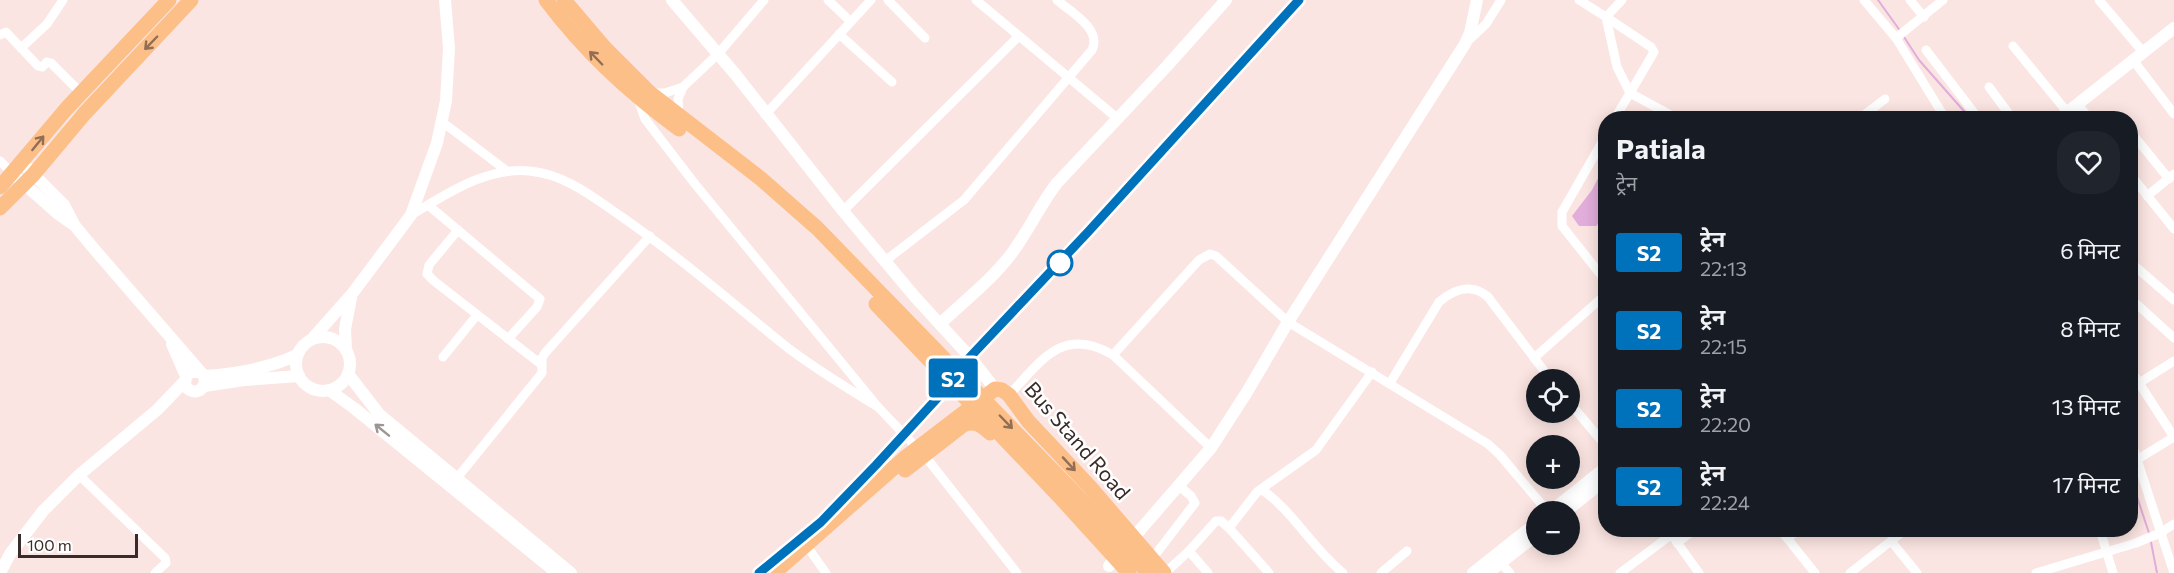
<!DOCTYPE html>
<html lang="hi">
<meta charset="utf-8">
<style>
:root{--surface:#171b24;--page:#20242c;--text:#f1f3f6;--muted:#9ea1a6}
body{margin:0;font-family:Commissioner,"Noto Sans Devanagari",sans-serif;background:var(--page);color:var(--text);height:100vh;display:flex;flex-direction:column;font-size:22px;white-space:nowrap}
*{box-sizing:border-box;margin:0}
p{font-size:20px;color:var(--muted)}
.icon{flex:none;width:33px;height:33px;fill:none;stroke:currentColor;stroke-width:2;stroke-linecap:round;stroke-linejoin:round}
.map{position:relative;flex:1;overflow:hidden}
.sheet{position:absolute;left:1598px;top:111px;width:540px;height:426px;display:flex;flex-direction:column;background:var(--surface);border-radius:24px;box-shadow:0 3px 15px #0003}
.sheet>*{flex:none}
.badge{padding:0 12px;border-radius:4px;font-size:21px;line-height:39px}
.fabs{position:absolute;left:1526px;top:369px;display:grid;gap:12px}
.fabs a{display:grid;place-items:center;width:54px;height:54px;border-radius:50%;background:var(--surface);box-shadow:0 3px 15px #0003;font-size:30px}
.scale{position:absolute;left:18px;bottom:15px;width:120px;box-sizing:border-box;padding-left:6px;border:3px solid #392b29;border-top:0;font-size:16px;line-height:21px;white-space:nowrap;color:#392b29;-webkit-text-stroke:4px #fff;paint-order:stroke}
.map>.badge{position:absolute;translate:-50% -50%;box-shadow:0 0 0 3px #fff}
.round{display:grid;place-items:center;flex:none;width:63px;height:63px;border-radius:24px;background:var(--page)}
.headline{display:flex;align-items:center;justify-content:space-between;height:102px;padding:0 18px}
h1{font-size:28px;font-weight:700;line-height:45px}
ul{padding:0;list-style:none}
li{display:flex;align-items:center;gap:18px;height:78px;padding:0 18px}
li div{flex:1}
li b{display:block;font-size:22px}
li em{font-style:normal}
li .badge{min-width:66px;font-weight:700;text-align:center}
.map>svg:first-child{display:block}
</style>
<div class="map">
<svg width="2174" height="573" viewBox="0 0 2174 573">
<rect width="100%" height="100%" fill="#fbe5e2"/>
<!-- water -->
<path fill="#e1addb" d="M 1605,165 L 1605,217 L 1596,226 L 1579,226 L 1572,216 L 1592,190 Z"/>
<g fill="none" stroke-linecap="round" stroke-linejoin="round">
<!-- stream -->
<g stroke="#e1addb" stroke-width="2">
<path d="M 1878,0 L 1901,32"/>
<path d="M 1904,37 L 1919,60 L 1970,118"/>
<path d="M 2130,476 L 2149,533"/>
<path d="M 2151,542 L 2157,573"/>
</g>
<!-- minor -->
<g stroke="#fff" stroke-width="9">
<path d="M 828,0 L 850,21"/>
<path d="M 888,0 L 925,38"/>
<path d="M 976,0 L 1117,118"/>
<path d="M 1579,0 L 1606,17 L 1617,67 L 1630,93 L 1615,118"/>
<path d="M 1622,0 L 1606,17 L 1651,47 L 1654,52 L 1630,93 L 1676,118"/>
<path d="M 1864,0 L 1896,38 L 1945,118"/>
<path d="M 1910,0 L 1924,17"/>
<path d="M 2099,0 L 2143,52"/>
<path d="M 839,34 L 892,82"/>
<path d="M 0,35 L 6,32 L 38,66 L 42,67 L 47,62 L 51,63 L 81,93"/>
<path d="M 1896,38 L 1943,0"/>
<path d="M 1467,42 L 1486,24 L 1501,0"/>
<path d="M 2013,46 L 2068,113"/>
<path d="M 21,48 L 47,24 L 63,0"/>
<path d="M 1926,50 L 1978,118"/>
<path d="M 2133,60 L 2174,114"/>
<path d="M 1989,87 L 2012,118"/>
<path d="M 653,93 L 665,93 L 683,87"/>
<path d="M 638,99 L 645,119 L 695,184 L 878,407 L 917,448"/>
<path d="M 2078,105 L 2089,118"/>
<path d="M 765,115 L 871,0"/>
<path d="M 679,116 L 678,99 L 683,87 L 718,54 L 764,0"/>
<path d="M 1860,118 L 1885,99"/>
<path d="M 441,121 L 507,171"/>
<path d="M 2130,131 L 2169,179"/>
<path d="M 1605,137 L 1562,212 L 1562,226 L 1605,280"/>
<path d="M 0,161 L 13,174"/>
<path d="M 2130,174 L 2174,229"/>
<path d="M 2147,196 L 2174,174"/>
<path d="M 428,205 L 540,299 L 537,307 L 508,339"/>
<path d="M 843,211 L 1019,36"/>
<path d="M 411,215 C 447,194 485,167 529,171 C 565,174 593,197 622,217 C 678,256 730,301 783,344 C 813,368 846,387 878,407"/>
<path d="M 458,230 L 429,265 L 427,274 L 434,281 L 542,365"/>
<path d="M 885,261 L 964,200 L 1092,50 C 1102,29 1071,12 1057,0"/>
<path d="M 2130,262 L 2174,300"/>
<path d="M 2130,298 L 2174,338"/>
<path d="M 1113,355 L 1211,448"/>
<path d="M 443,357 L 477,315"/>
<path d="M 1534,358 L 1605,295"/>
<path d="M 2130,369 L 2174,437"/>
<path d="M 1390,383 L 1439,302 C 1454,289 1472,283 1488,297 L 1551,380"/>
<path d="M 2139,383 L 2174,361"/>
<path d="M 1009,395 C 1041,361 1063,325 1113,355 L 1199,260 L 1210,254 L 1216,256 L 1288,322 L 1488,444 L 1500,455 L 1548,512"/>
<path d="M 1569,402 L 1605,445"/>
<path d="M 2130,438 L 2174,573"/>
<path d="M 925,456 L 1017,573"/>
<path d="M 2138,459 L 2174,437"/>
<path d="M 79,475 L 165,558 L 166,563 L 155,573"/>
<path d="M 457,478 L 542,373 L 542,358 L 545,353 L 650,236"/>
<path d="M 1261,489 C 1294,512 1312,548 1343,573"/>
<path d="M 1229,528 L 1269,573"/>
<path d="M 1780,530 L 1787,538 L 1799,530"/>
<path d="M 2100,530 L 2113,573"/>
<path d="M 1669,531 L 1699,573"/>
<path d="M 1787,538 L 1815,573"/>
<path d="M 1891,541 L 1917,573"/>
<path d="M 1677,543 L 1694,530"/>
<path d="M 1189,551 L 1208,573"/>
<path d="M 811,552 L 826,573"/>
<path d="M 1152,559 L 1195,503 L 1191,496 L 1179,486"/>
<path d="M 1498,560 L 1510,573"/>
<path d="M 1165,573 L 1189,551 L 1216,521 L 1221,521 L 1229,528 L 1257,492 L 1316,450 L 1372,372"/>
<path d="M 1381,573 L 1407,551"/>
<path d="M 1620,573 L 1671,535"/>
<path d="M 1850,573 L 1905,530"/>
<path d="M 2036,573 L 2136,543 L 2160,533 L 2174,524"/>
</g>
<!-- tertiary -->
<g stroke="#fff" stroke-width="12">
<path d="M 672,0 L 736,75 L 843,211 L 915,297 L 970,357 L 995,389"/>
<path d="M 2060,118 L 2174,28"/>
<path d="M 27,168 L 64,205 L 75,226 L 95,250 L 204,376 C 208,390 194,397 185,386 L 186,376 L 191,372 L 198,372"/>
<path d="M 13,174 L 57,213 L 74,225"/>
<path d="M 940,324 C 964,301 992,280 1012,253 C 1029,230 1040,205 1057,183 L 1167,66 L 1226,0"/>
<circle cx="323" cy="364" r="27"/>
<path d="M 312,339 L 352,294 L 411,215 L 437,143 L 446,101 L 449,48 L 445,0"/>
<path d="M 172,344 L 186,376"/>
<path d="M 346,349 L 345,329 L 351,298"/>
<path d="M 348,374 L 379,414 L 571,573"/>
<path d="M 204,376 C 237,374 267,369 297,355"/>
<path d="M 204,386 L 244,380 L 299,376"/>
<path d="M 329,390 L 354,408 L 557,573"/>
<path d="M 1550,512 L 1605,468"/>
<path d="M 1565,512 L 1605,480"/>
<path d="M 1109,566 L 1211,448 L 1247,392 L 1288,322 L 1465,44 L 1470,33 L 1477,0"/>
<path d="M 0,573 L 10,554 L 43,511 L 79,475 L 157,410 L 184,382"/>
<path d="M 1473,573 L 1536,523"/>
<path d="M 1488,573 L 1536,535"/>
</g>
<!-- primary -->
<g stroke="#fdbf88" stroke-width="15">
<path d="M 546,0 C 585,52 628,91 679,129"/>
<path d="M 564,0 L 605,48 L 650,93 L 760,178 L 817,228 L 1096,515 L 1148,573"/>
<path d="M 0,187 L 67,108 L 169,0"/>
<path d="M 0,208 L 33,175 L 85,113 L 191,0"/>
<path d="M 876,304 L 1058,495 L 1129,573"/>
<path d="M 905,470 L 963,425 C 975,420 982,425 990,433"/>
<path d="M 774,573 L 906,457 L 995,389 L 1002,390 L 1009,395 L 1028,421 L 1090,487 L 1164,573"/>
</g>
<!-- rail casing -->
<g stroke="#6d5d5b" stroke-width="4.5">
<path id="rail" d="M 759,573 L 821,522 L 876,465 L 942,393 L 970,357 L 1088,232 L 1299,0"/>
</g>
<!-- rail -->
<use href="#rail" stroke="#fff" stroke-width="2" stroke-dasharray="7" stroke-linecap="butt"/>
</g>
<!-- one-way arrows -->
<defs><path id="oneway-shaft" d="M-6 0H5M1.5-3L5.5 0L1.5 3" fill="none" stroke-width="1.6" stroke-linecap="round" stroke-linejoin="round" transform="scale(1.5)"/></defs>
<g stroke="#916e54">
<use href="#oneway-shaft" transform="translate(151 43) rotate(134)"/>
<use href="#oneway-shaft" transform="translate(596 58) rotate(-134)"/>
<use href="#oneway-shaft" transform="translate(38 143) rotate(-51)"/>
<use href="#oneway-shaft" transform="translate(1006 422) rotate(46)"/>
<use href="#oneway-shaft" transform="translate(1069 464) rotate(47)"/>
</g>
<use stroke="#9c9594" href="#oneway-shaft" transform="translate(382 430) rotate(-141)"/>
<g fill="none" stroke-linecap="round" stroke-linejoin="round">
<!-- line casing -->
<g stroke="#fff" stroke-width="14">
<path id="line" d="M 759,573 L 821,522 L 876,465 L 942,393 L 970,357 L 1088,232 L 1299,0"/>
</g>
<!-- line -->
<use href="#line" stroke="#0072bc" stroke-width="9"/>
</g>
<!-- markers -->
<circle fill="#fff" stroke="#0072bc" stroke-width="3" cx="1060" cy="263" r="12"/>
<g text-anchor="middle" stroke-width="5" stroke-linejoin="round" paint-order="stroke">
<!-- street labels -->
<g font-size="21" fill="#392b29" stroke="#fff">
<text transform="translate(1077 441) rotate(49)" y="7">Bus Stand Road</text>
</g>
</g>
</svg>
<div class="fabs">
<a><svg class="icon" aria-label="locate" viewBox="0 0 24 24"><circle cx="12" cy="12" r="6"/><path d="M12 2v4M12 18v4M2 12h4M18 12h4"/></svg></a>
<a>+</a>
<a>−</a>
</div>
<div class="scale">100 m</div>
<b class="badge" style="left:953px;top:378px;background:#0072bc;color:#fff">S2</b>
<section class="sheet">
<div class="headline"><div><h1>Patiala</h1><p>ट्रेन</p></div><a class="round"><svg class="icon" aria-label="heart" viewBox="0 0 24 24"><path d="M12 20l-8-8c-3-5 5-10 8-4 3-6 11-1 8 4z"/></svg></a></div>
<ul>
<li><span class="badge" style="background:#0072bc;color:#fff">S2</span><div><b>ट्रेन</b><p>22:13</p></div><em>6 मिनट</em></li>
<li><span class="badge" style="background:#0072bc;color:#fff">S2</span><div><b>ट्रेन</b><p>22:15</p></div><em>8 मिनट</em></li>
<li><span class="badge" style="background:#0072bc;color:#fff">S2</span><div><b>ट्रेन</b><p>22:20</p></div><em>13 मिनट</em></li>
<li><span class="badge" style="background:#0072bc;color:#fff">S2</span><div><b>ट्रेन</b><p>22:24</p></div><em>17 मिनट</em></li>
</ul>
</section>
</div>
